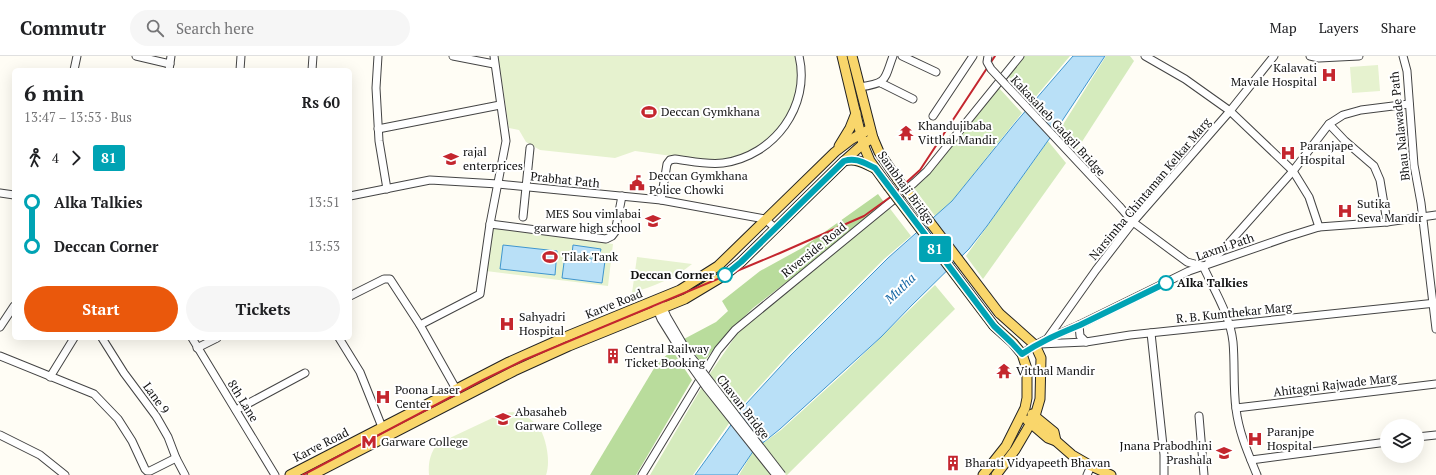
<!DOCTYPE html>
<meta charset="utf-8">
<style>
:root{--surface:#fff;--page:#f6f6f6;--text:#202124;--muted:#757577;--line:#e0e0e0;--accent:#ea580c}
body{margin:0;font-family:"PT Serif",serif;background:var(--page);color:var(--text);height:100vh;display:flex;flex-direction:column;font-size:15px;white-space:nowrap}
*{box-sizing:border-box;margin:0}
p{font-size:13px;color:var(--muted)}
.icon{flex:none;width:22px;height:22px;fill:none;stroke:currentColor;stroke-width:2;stroke-linecap:round;stroke-linejoin:round}
.map{position:relative;flex:1;overflow:hidden}
.details{position:absolute;left:12px;top:12px;width:340px;height:272px;display:flex;flex-direction:column;background:var(--surface);border-radius:6px;box-shadow:0 4px 16px #0002}
.details>*{flex:none}
.badge{padding:0 8px;border-radius:3px;font-size:14px;line-height:26px}
.fabs{position:absolute;left:1380px;top:363px;display:grid;gap:8px}
.fabs a{display:grid;place-items:center;width:44px;height:44px;border-radius:50%;background:var(--surface);box-shadow:0 4px 16px #0002;font-size:20px}
.map>.badge{position:absolute;translate:-50% -50%;box-shadow:0 0 0 2px #fff}
.legs{display:flex;align-items:center;gap:6px;height:44px;padding:0 12px;font-size:13px}
.legs p{margin-inline-start:auto}
.headline{display:flex;align-items:center;justify-content:space-between;height:68px;padding:0 12px}
h1{font-size:22px;font-weight:700;line-height:30px}
.button{display:flex;gap:8px;margin-top:auto;padding:8px 12px}
.button a{flex:1;height:46px;border-radius:24px;background:var(--accent);color:#fff;font-size:16px;font-weight:700;line-height:46px;text-align:center}
.button a+a{background:var(--page);color:var(--text)}
ul{padding:0 12px;list-style:none}
li{display:flex;align-items:center;gap:14px;height:44px;font-size:15px}
li i{display:grid;place-items:center;width:6px;height:100%;margin:0 5px;background:currentColor}
li i::after{content:'';width:10px;height:10px;margin:-5px;border:3px solid;border-radius:50%;background:var(--surface)}
li p{margin-inline-start:auto}
li:first-child i{background:linear-gradient(#0000 50%,currentColor 0)}
li:last-child i{background:linear-gradient(currentColor 50%,#0000 0)}
header{display:flex;align-items:center;gap:24px;box-sizing:border-box;height:56px;padding:0 20px;background:var(--surface);border-bottom:1px solid var(--line)}
header strong{font-size:19px}
nav{display:flex;gap:22px;margin-inline-start:auto;font-size:14px}
.search{width:280px;height:36px;background:var(--page);display:flex;align-items:center;gap:10px;box-sizing:border-box;padding:0 14px;border-radius:22px;color:var(--muted);font-size:15px}
.map>svg:first-child{display:block}
</style>
<header>
<strong>Commutr</strong>
<div class="search"><svg class="icon" aria-label="search" viewBox="0 0 24 24"><circle cx="10" cy="10" r="6"/><path d="M15 15l6 6"/></svg>Search here</div>
<nav><a>Map</a><a>Layers</a><a>Share</a></nav>
</header>
<div class="map">
<svg width="1436" height="419" viewBox="0 0 1436 419">
<rect width="100%" height="100%" fill="#fffdf5"/>
<!-- green -->
<g fill="#d5ebbd">
<path d="M 1023,0 L 1070,0 L 1032,45 L 1008,20 Z"/>
<path d="M 1106,0 L 1130,0 L 1134,5 L 1076,95 L 1059,75 Z"/>
<path d="M 999,32 L 1022,57 L 952,145 L 935,160 L 914,132 L 925,123 Z"/>
<path d="M 1048,85 L 1066,107 L 983,223 L 966,200 Z"/>
<path d="M 888,150 L 911,180 L 884,203 L 789,298 L 739,353 L 693,419 L 650,419 L 709,319 L 739,275 Z"/>
<path d="M 935,229 L 955,253 L 787,419 L 739,419 L 754,394 L 781,374 L 845,316 Z"/>
</g>
<!-- forest -->
<g fill="#b9dc9c">
<path d="M 878,138 L 886,149 L 753,252 L 721,284 L 702,308 L 684,283 L 716,266 L 728,255 L 722,245 L 760,215 L 802,192 Z"/>
<path d="M 672,294 L 692,324 L 636,419 L 590,419 L 656,309 Z"/>
</g>
<!-- pitch -->
<g fill="#e6f2cf">
<path d="M 498,0 L 797,0 L 798,5 L 798,37 L 781,73 L 749,97 L 716,106 L 635,95 L 615,102 L 540,94 L 526,86 L 519,74 L 509,72 Z"/>
<path d="M 1378,9 L 1380,35 L 1352,37 L 1350,11 Z"/>
<path d="M 491,172 L 613,188 L 608,230 L 486,215 Z"/>
<path d="M 637,201 L 692,208 C 674,223 653,230 632,237 Z"/>
<path d="M 513,356 C 522,359 531,362 538,370 C 546,380 551,406 546,419 L 429,419 C 428,407 430,398 437,388 L 503,357 Z"/>
</g>
<!-- water -->
<g fill="#b9e0f7" stroke="#3f96cf">
<path d="M 1073,0 L 1105,0 L 1062,65 L 987,170 L 969,193 L 912,249 L 881,281 L 780,373 L 754,394 L 737,419 L 695,419 L 746,348 L 791,299 L 888,202 L 952,145 L 1016,66 Z"/>
<path d="M 503,189 L 557,195 L 555,219 L 500,213 Z"/>
<path d="M 573,189 L 601,193 L 599,202 L 572,198 Z"/>
<path d="M 565,199 L 605,205 L 602,227 L 562,222 Z"/>
</g>
<g fill="none" stroke-linecap="round" stroke-linejoin="round">
<!-- minor casing -->
<g stroke="#444" stroke-width="9">
<g id="minor">
<path d="M 136,0 L 170,8"/>
<path d="M 378,0 L 376,32 L 379,85 L 387,133"/>
<path d="M 453,0 L 494,8"/>
<path d="M 902,0 L 936,16"/>
<path d="M 1145,0 L 1185,23 L 1230,55 L 1293,115 L 1309,141 L 1319,171"/>
<path d="M 1310,0 L 1319,2 L 1359,0"/>
<path d="M 1403,0 L 1407,15 L 1414,109 L 1421,147 L 1436,273"/>
<path d="M 74,14 L 77,0"/>
<path d="M 169,14 L 171,0"/>
<path d="M 240,14 L 241,0"/>
<path d="M 312,14 L 313,0"/>
<path d="M 881,27 L 913,43"/>
<path d="M 860,31 C 888,27 884,24 893,0"/>
<path d="M 933,60 L 973,0"/>
<path d="M 1329,68 L 1345,85 L 1374,110 L 1380,124 L 1387,166"/>
<path d="M 378,73 L 500,49"/>
<path d="M 0,137 L 14,139"/>
<path d="M 350,140 L 430,124 L 498,128 L 661,144 L 765,163 L 775,172"/>
<path d="M 661,144 L 667,108 L 670,104 L 675,103 C 691,105 707,109 723,107 C 774,100 811,50 799,0"/>
<path d="M 1120,151 L 1133,166 L 1187,206 L 1202,210"/>
<path d="M 523,161 L 530,92"/>
<path d="M 490,168 L 606,183 L 612,180 L 615,176 L 622,140"/>
<path d="M 1209,205 L 1221,196 L 1293,115 L 1329,68 L 1343,59 L 1361,54 L 1409,48"/>
<path d="M 1203,210 C 1214,234 1230,259 1233,286 C 1235,308 1233,331 1236,353 C 1239,377 1248,397 1257,419"/>
<path d="M 350,240 L 384,223 L 390,223 L 420,269 L 456,333"/>
<path d="M 659,243 L 667,261 L 688,297"/>
<path d="M 654,246 L 661,263 L 684,300"/>
<path d="M 420,269 L 480,238 L 490,168 L 506,85 L 494,0"/>
<path d="M 1079,269 L 1080,280 L 1086,286"/>
<path d="M 0,271 L 14,250"/>
<path d="M 1151,277 L 1164,399 L 1164,419"/>
<path d="M 102,282 L 124,317 L 156,360 L 168,381 L 176,402 L 185,419"/>
<path d="M 192,282 L 275,419"/>
<path d="M 339,282 L 360,316 L 382,371"/>
<path d="M 1047,283 L 1096,214 L 1133,166 L 1230,55 L 1274,0"/>
<path d="M 1039,288 L 1086,286 L 1130,279 L 1436,247"/>
<path d="M 197,292 L 217,282"/>
<path d="M 1022,298 L 1035,289 L 1047,283 L 1079,269 L 1189,215 L 1287,181 L 1319,171 L 1387,166 L 1436,159"/>
<path d="M 0,300 L 94,338 L 118,363 L 132,385 L 145,413 L 147,415 L 150,415 L 176,402"/>
<path d="M 50,321 L 74,282"/>
<path d="M 1236,352 L 1436,328"/>
<path d="M 236,354 L 305,317"/>
<path d="M 1199,360 L 1204,419"/>
<path d="M 0,379 L 40,399 L 65,419"/>
<path d="M 1417,381 L 1436,379"/>
<path d="M 1251,404 L 1387,386"/>
<path d="M 642,419 L 718,294 L 735,274 L 914,127 L 927,115 L 1020,0"/>
<path d="M 1087,419 L 1091,410"/>
</g>
</g>
<!-- major casing -->
<g stroke="#222" stroke-width="11">
<g id="major">
<path d="M 842,0 L 863,88 L 870,105 L 888,130"/>
<path d="M 852,0 L 873,82 L 879,96 L 898,124"/>
<path d="M 839,90 L 850,72 L 856,57"/>
<path d="M 844,105 C 856,102 864,107 874,112"/>
<path d="M 1032,358 L 1054,376 L 1056,385"/>
<path d="M 1027,364 L 1048,382 L 1056,385 L 1072,399 L 1091,410 L 1111,419"/>
<path d="M 290,419 L 509,306 L 565,281 L 680,234 L 718,210 L 835,96 L 852,83 L 870,73"/>
<path d="M 312,419 L 514,315 L 569,290 L 685,243 L 725,219 L 741,206 L 844,105 L 863,88 L 873,82"/>
<path d="M 983,419 L 1006,390 L 1025,352 L 1027,342 L 1027,313 L 1022,298 L 1013,287 L 994,270"/>
<path d="M 996,419 L 1015,394 L 1035,360 L 1040,343 L 1041,302 L 1035,289 L 999,257"/>
</g>
</g>
<!-- minor -->
<use href="#minor" stroke="#fff" stroke-width="7"/>
<!-- major -->
<use href="#major" stroke="#f9d66b" stroke-width="9"/>
<!-- rail -->
<path stroke="#c4262e" stroke-width="2" d="M 303,419 L 483,324 L 524,304 L 780,197 L 864,160 L 889,142 L 920,114 L 995,0"/>
<!-- minor-bridge casing -->
<g stroke="#444" stroke-width="9" stroke-linecap="butt">
<g id="minor-bridge">
<path d="M 988,0 L 987,6 L 991,13 L 1120,151"/>
<path d="M 688,297 L 782,419"/>
<path d="M 684,300 L 706,331 L 776,419"/>
</g>
</g>
<!-- major-bridge casing -->
<g stroke="#222" stroke-width="11" stroke-linecap="butt">
<g id="major-bridge">
<path d="M 898,124 L 999,257"/>
<path d="M 888,130 L 994,270"/>
</g>
</g>
<!-- minor-bridge -->
<use href="#minor-bridge" stroke="#fff" stroke-width="7"/>
<!-- major-bridge -->
<use href="#major-bridge" stroke="#f9d66b" stroke-width="9"/>
</g>
<g fill="none" stroke-linecap="round" stroke-linejoin="round">
<!-- line-1 casing -->
<g stroke="#fff" stroke-width="9">
<path id="line-1" d="M 725,219 L 741,206 L 844,105 C 856,101 864,107 875,112 L 994,270 L 1012,287 L 1022,298 C 1041,285 1059,278 1080,269 C 1109,255 1137,241 1166,227"/>
</g>
<!-- line-1 -->
<use href="#line-1" stroke="#00a3b4" stroke-width="6"/>
</g>
<!-- icons -->
<defs>
<g id="hospital-bare" transform="scale(1.2)"><path d="M-5-5h3v3.5h4V-5h3V5h-3V1.5h-4V5h-3Z" fill="#c4262e" stroke="#fff" stroke-width="2.5" paint-order="stroke"/></g>
<g id="stadium-bare" transform="scale(1.2)"><path d="M0-5a6.5 5 0 1 0 0 10a6.5 5 0 1 0 0-10ZM-3.5-1.8h7v3.6h-7Z" fill="#c4262e" stroke="#fff" stroke-width="2.5" paint-order="stroke"/></g>
<g id="temple-bare" transform="scale(1.2)"><path d="M0-6L5-2H3V0L6.5 2.5H4V6H1.5V3h-3V6H-4V2.5H-6.5L-3 0V-2H-5Z" fill="#c4262e" stroke="#fff" stroke-width="2.5" paint-order="stroke"/></g>
<g id="school-bare" transform="scale(1.2)"><path d="M0-5L7-2L0 1L-7-2ZM-4 1L0 2.5L4 1V4Q0 6-4 4Z" fill="#c4262e" stroke="#fff" stroke-width="2.5" paint-order="stroke"/></g>
<g id="civic-bare" transform="scale(1.2)"><path d="M-.6-6.5H3V-4.5H.6V-3L4-1V1h2V6H-6V1h2V-1L-.6-3ZM-1.2 2.5V6h2.4V2.5Z" fill="#c4262e" stroke="#fff" stroke-width="2.5" paint-order="stroke"/></g>
<g id="building-bare" transform="scale(1.2)"><path d="M-4-6H4V6H1V3H-1V6H-4ZM-2.5-4.3h1.7v1.8h-1.7ZM.8-4.3h1.7v1.8H.8ZM-2.5-1h1.7V.8h-1.7ZM.8-1h1.7V.8H.8Z" fill="#c4262e" stroke="#fff" stroke-width="2.5" paint-order="stroke"/></g>
<g id="university-bare" transform="scale(1.2)"><path d="M0-5L7-2L0 1L-7-2ZM-4 1L0 2.5L4 1V4Q0 6-4 4Z" fill="#c4262e" stroke="#fff" stroke-width="2.5" paint-order="stroke"/></g>
<g id="metro-bare" transform="scale(1.2)"><path d="M-5.5 5V-5H-3L0 0L3-5H5.5V5H3V-.5L0 4L-3-.5V5Z" fill="#c4262e" stroke="#fff" stroke-width="2.5" paint-order="stroke"/></g>
</defs>
<g fill-rule="evenodd">
<use href="#hospital-bare" x="1329" y="19"/>
<use href="#stadium-bare" x="649" y="56"/>
<use href="#temple-bare" x="906" y="77"/>
<use href="#hospital-bare" x="1288" y="97"/>
<use href="#school-bare" x="451" y="103"/>
<use href="#civic-bare" x="637" y="127"/>
<use href="#hospital-bare" x="1345" y="155"/>
<use href="#school-bare" x="653" y="165"/>
<use href="#stadium-bare" x="550" y="201"/>
<use href="#hospital-bare" x="507" y="268"/>
<use href="#building-bare" x="613" y="300"/>
<use href="#temple-bare" x="1004" y="315"/>
<use href="#hospital-bare" x="383" y="341"/>
<use href="#university-bare" x="503" y="363"/>
<use href="#hospital-bare" x="1255" y="383"/>
<use href="#metro-bare" x="369" y="386"/>
<use href="#school-bare" x="1224" y="397"/>
<use href="#building-bare" x="953" y="407"/>
</g>
<!-- markers -->
<g fill="#fff" stroke="#00a3b4" stroke-width="2">
<circle cx="725" cy="219" r="7"/>
<circle cx="1166" cy="227" r="7"/>
</g>
<g text-anchor="middle" stroke-width="4" stroke-linejoin="round" paint-order="stroke">
<!-- poi labels -->
<g font-size="12" fill="#111" stroke="#fff" text-anchor="start">
<text x="1317" y="16" text-anchor="end">Kalavati<tspan x="1317" dy="14">Mavale Hospital</tspan></text>
<text x="661" y="60">Deccan Gymkhana</text>
<text x="918" y="74">Khandujibaba<tspan x="918" dy="14">Vitthal Mandir</tspan></text>
<text x="1300" y="94">Paranjape<tspan x="1300" dy="14">Hospital</tspan></text>
<text x="463" y="100">rajal<tspan x="463" dy="14">enterprices</tspan></text>
<text x="649" y="124">Deccan Gymkhana<tspan x="649" dy="14">Police Chowki</tspan></text>
<text x="1357" y="152">Sutika<tspan x="1357" dy="14">Seva Mandir</tspan></text>
<text x="641" y="162" text-anchor="end">MES Sou vimlabai<tspan x="641" dy="14">garware high school</tspan></text>
<text x="562" y="205">Tilak Tank</text>
<text x="519" y="265">Sahyadri<tspan x="519" dy="14">Hospital</tspan></text>
<text x="625" y="297">Central Railway<tspan x="625" dy="14">Ticket Booking</tspan></text>
<text x="1016" y="319">Vitthal Mandir</text>
<text x="395" y="338">Poona Laser<tspan x="395" dy="14">Center</tspan></text>
<text x="515" y="360">Abasaheb<tspan x="515" dy="14">Garware College</tspan></text>
<text x="1267" y="380">Paranjpe<tspan x="1267" dy="14">Hospital</tspan></text>
<text x="381" y="390">Garware College</text>
<text x="1212" y="394" text-anchor="end">Jnana Prabodhini<tspan x="1212" dy="14">Prashala</tspan></text>
<text x="965" y="411">Bharati Vidyapeeth Bhavan</text>
</g>
<!-- street labels -->
<g font-size="12" fill="#111" stroke="#fff">
<text transform="translate(1058 70) rotate(47)" y="4">Kakasaheb Gadgil Bridge</text>
<text transform="translate(1400 70) rotate(-96)" y="4">Bhau Nalawade Path</text>
<text transform="translate(565 124) rotate(6)" y="4">Prabhat Path</text>
<text transform="translate(906 132) rotate(54)" y="4">Sambhaji Bridge</text>
<text transform="translate(1150 133) rotate(-50)" y="4">Narsimha Chintaman Kelkar Marg</text>
<text transform="translate(1225 191) rotate(-19)" y="4">Laxmi Path</text>
<text transform="translate(814 194) rotate(-39)" y="4">Riverside Road</text>
<text transform="translate(614 248) rotate(-22)" y="4">Karve Road</text>
<text transform="translate(1234 257) rotate(-6)" y="4">R. B. Kumthekar Marg</text>
<text transform="translate(1335 329) rotate(-7)" y="4">Ahitagni Rajwade Marg</text>
<text transform="translate(156 342) rotate(54)" y="4">Lane 9</text>
<text transform="translate(243 345) rotate(58)" y="4">8th Lane</text>
<text transform="translate(743 351) rotate(52)" y="4">Chavan Bridge</text>
<text transform="translate(321 389) rotate(-27)" y="4">Karve Road</text>
</g>
<!-- stop labels -->
<g font-size="12" font-weight="bold" fill="#111" stroke="#fff" text-anchor="end">
<text x="714" y="223">Deccan Corner</text>
<text x="1177" y="231" text-anchor="start">Alka Talkies</text>
</g>
<!-- water labels -->
<g font-size="13" font-style="italic" fill="#1768a6" stroke="#fff">
<text transform="translate(900 232) rotate(-44)" y="5">Mutha</text>
</g>
</g>
</svg>
<div class="fabs">
<a><svg class="icon" aria-label="layers" viewBox="0 0 24 24"><path d="M12 4l9 5-9 5-9-5zM3 14l9 5 9-5"/></svg></a>
</div>
<b class="badge" style="left:935px;top:193px;background:#00a3b4;color:#fff">81</b>
<section class="details">
<div class="headline"><div><h1>6 min</h1><p>13:47 – 13:53 · Bus</p></div><b>Rs 60</b></div>
<div class="legs"><svg class="icon" aria-label="walk" viewBox="0 0 24 24"><circle cx="13" cy="4" r="2"/><path d="M13 8l-2 6 4 7M11 14l-3 7M7 12l3-4h3l4 4"/></svg>4<svg class="icon" aria-label="forward" viewBox="0 0 24 24"><path d="M9 5l7 7-7 7"/></svg><b class="badge" style="background:#00a3b4;color:#fff">81</b></div>
<ul>
<li><i style="color:#00a3b4"></i><b>Alka Talkies</b><p>13:51</p></li>
<li><i style="color:#00a3b4"></i><b>Deccan Corner</b><p>13:53</p></li>
</ul>
<div class="button"><a>Start</a><a>Tickets</a></div>
</section>
</div>
